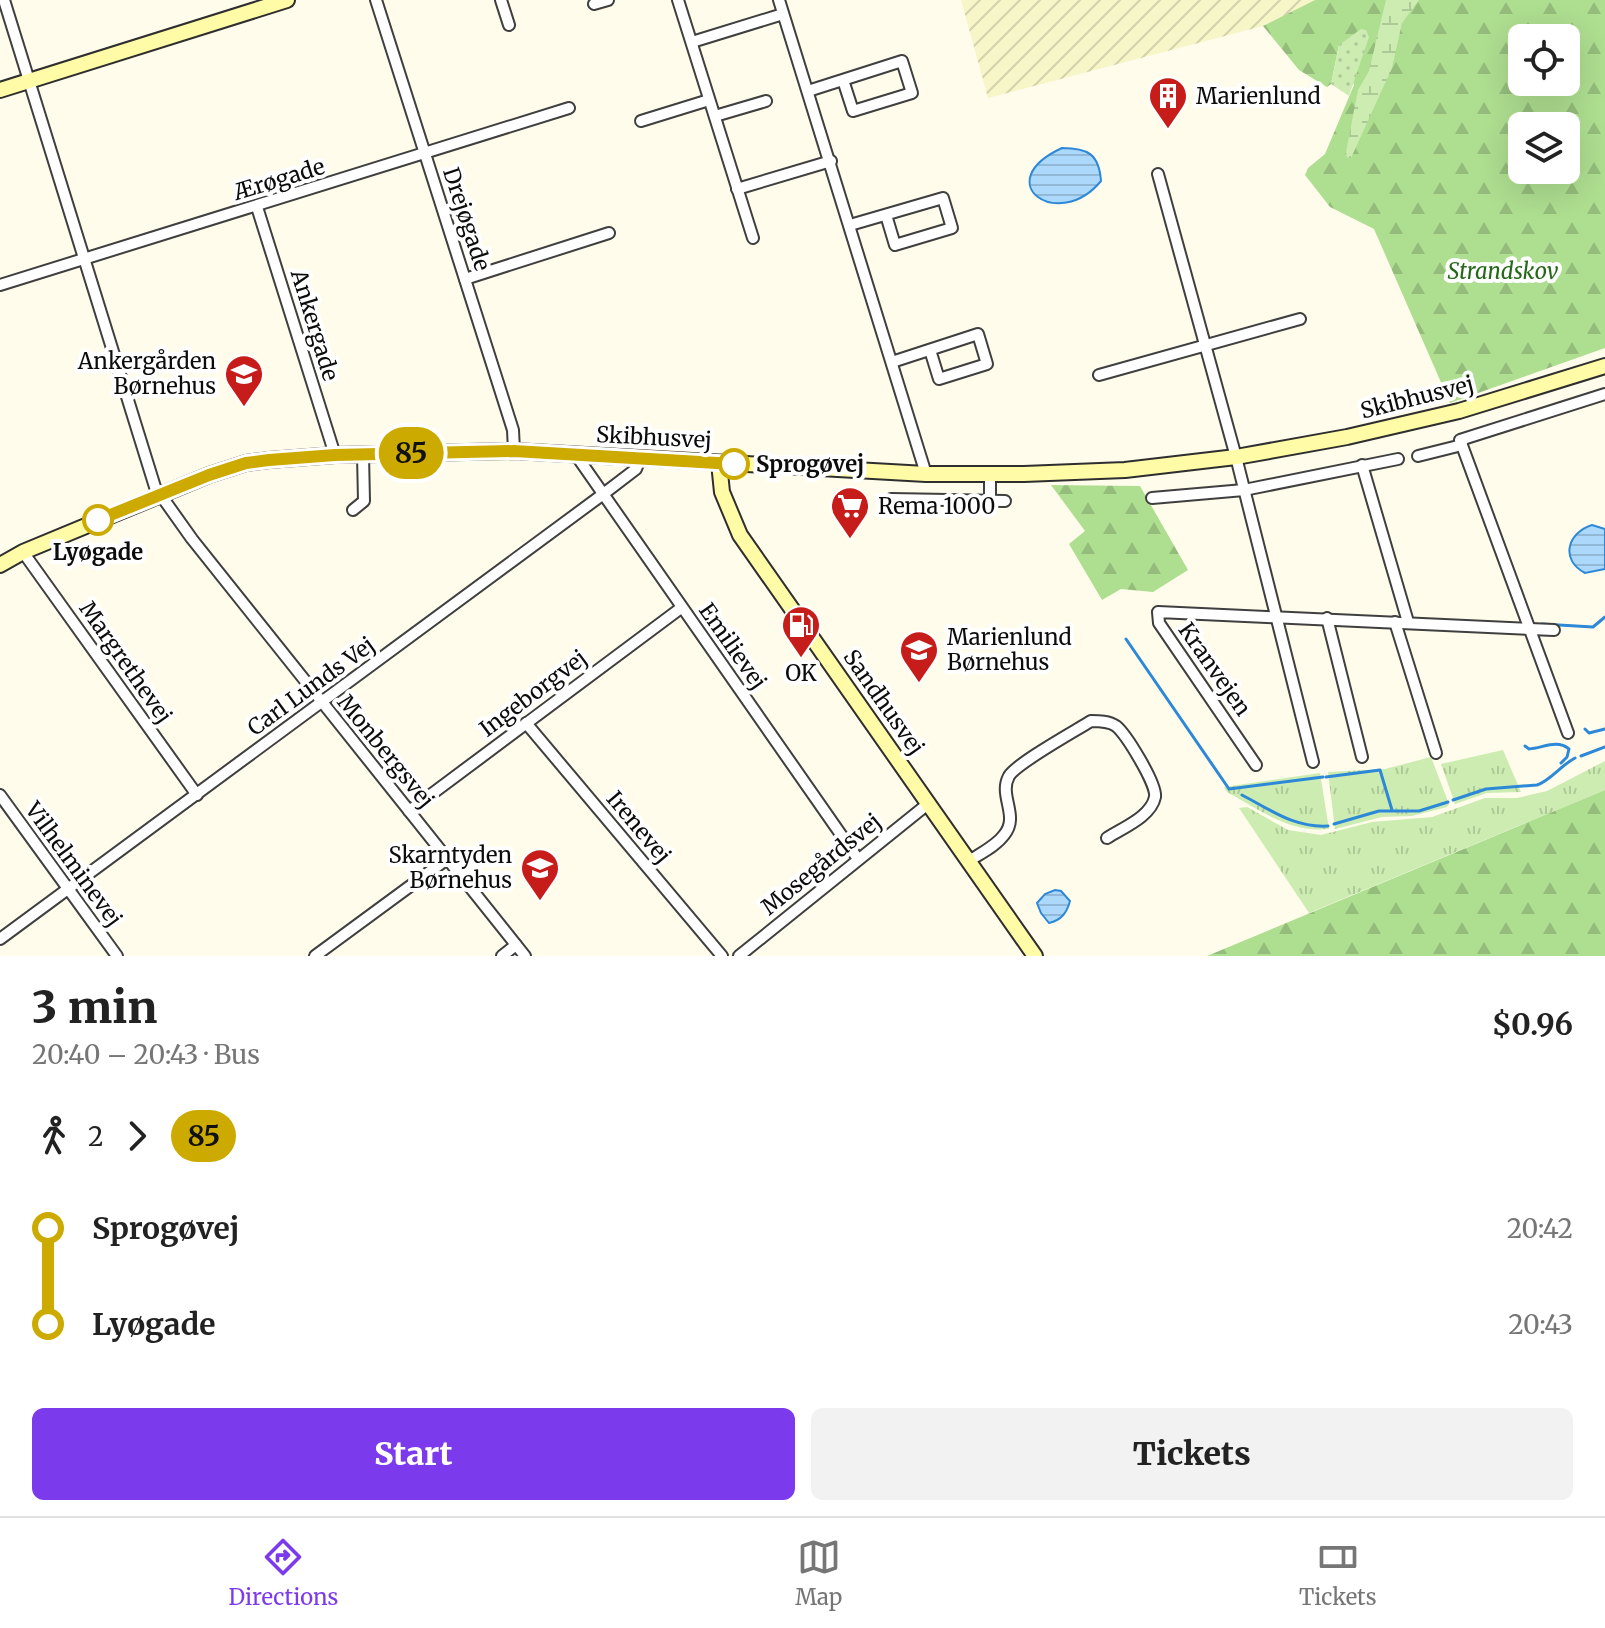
<!DOCTYPE html>
<meta charset="utf-8">
<style>
:root{--surface:#fff;--page:#f2f2f2;--text:#222;--muted:#767676;--line:#e0e0e0;--accent:#7c3aed}
body{margin:0;font-family:Merriweather,serif;background:var(--page);color:var(--text);height:100vh;display:flex;flex-direction:column;font-size:30px;white-space:nowrap}
*{box-sizing:border-box;margin:0}
p{font-size:26px;color:var(--muted)}
.icon{flex:none;width:44px;height:44px;fill:none;stroke:currentColor;stroke-width:2;stroke-linecap:round;stroke-linejoin:round}
.map{position:relative;height:956px;overflow:hidden}
.drawer{display:flex;flex-direction:column;background:var(--surface);flex:1}
.drawer>*{flex:none}
.badge{padding:0 16px;border-radius:26px;font-size:28px;line-height:52px}
.tools{position:absolute;left:1508px;top:24px;display:grid;gap:16px}
.tools a{display:grid;place-items:center;width:72px;height:72px;border-radius:12px;background:var(--surface);box-shadow:0 8px 32px #0002;font-size:40px}
.map>.badge{position:absolute;translate:-50% -50%;box-shadow:0 0 0 4px #fff}
.legs{display:flex;align-items:center;gap:12px;height:88px;padding:0 32px;font-size:26px}
.legs p{margin-inline-start:auto}
.head{display:flex;align-items:center;justify-content:space-between;height:136px;padding:0 32px}
h1{font-size:44px;font-weight:800;line-height:60px}
.button{display:flex;gap:16px;margin-top:auto;padding:16px 32px}
.button a{flex:1;height:92px;border-radius:12px;background:var(--accent);color:#fff;font-size:32px;font-weight:800;line-height:92px;text-align:center}
.button a+a{background:var(--page);color:var(--text)}
ul{padding:0 32px;list-style:none}
li{display:flex;align-items:center;gap:28px;height:96px;font-size:30px}
li i{display:grid;place-items:center;width:12px;height:100%;margin:0 10px;background:currentColor}
li i::after{content:'';width:20px;height:20px;margin:-10px;border:6px solid;border-radius:50%;background:var(--surface)}
li p{margin-inline-start:auto}
li:first-child i{background:linear-gradient(#0000 50%,currentColor 0)}
li:last-child i{background:linear-gradient(currentColor 50%,#0000 0)}
.tab-bar{display:flex;justify-content:space-around;align-items:center;height:112px;border-top:2px solid var(--line);background:var(--surface);font-size:22px;color:var(--muted)}
.tab-bar a{display:grid;justify-items:center;gap:4px}
.tab-bar .active{color:var(--accent)}
.map>svg:first-child{display:block}
</style>
<div class="map">
<svg width="1605" height="956" viewBox="0 0 1605 956">
<defs>
<pattern id="farmland-furrows" width="10" height="10" patternUnits="userSpaceOnUse" patternTransform="scale(2)"><rect width="10" height="10" fill="#f7f6c9"/><path d="M-1 1l2-2M0 10L10 0M9 11l2-2" fill="none" stroke="#d3d2ab"/></pattern>
<pattern id="grass-tufts" width="24" height="20" patternUnits="userSpaceOnUse" patternTransform="scale(2)"><rect width="24" height="20" fill="#ccecb2"/><path d="M3 7l-1-3M5 7V3M7 7l1-3M15 17l-1-3M17 17v-4M19 17l1-3" fill="none" stroke="#aec998"/></pattern>
<pattern id="forest-firs" width="22" height="20" patternUnits="userSpaceOnUse" patternTransform="scale(2)"><rect width="22" height="20" fill="#aede90"/><path d="M5 1l3.5 6h-7zM16 11l3.5 6h-7z" fill="#94bd7b"/></pattern>
<pattern id="wetland-marsh" width="20" height="14" patternUnits="userSpaceOnUse" patternTransform="scale(2)"><rect width="20" height="14" fill="#ccecb2"/><path d="M1 5h8M5 5V1M11 12h8M15 12V8" fill="none" stroke="#aec998"/></pattern>
<pattern id="park-dots" width="8" height="8" patternUnits="userSpaceOnUse" patternTransform="scale(2)"><rect width="8" height="8" fill="#ccecb2"/><path d="M2 2h.1M6 6h.1" fill="none" stroke="#aec998" stroke-width="1.8" stroke-linecap="round"/></pattern>
<pattern id="water-rules" width="6" height="5" patternUnits="userSpaceOnUse" patternTransform="scale(2)"><rect width="6" height="5" fill="#abd8fb"/><path d="M0 2.5h6" fill="none" stroke="#92b8d6"/></pattern>
</defs>
<rect width="100%" height="100%" fill="#fffceb"/>
<!-- farmland -->
<path fill="url(#farmland-furrows)" d="M 961,0 L 1315,0 L 1263,26 L 988,98 Z"/>
<!-- grass -->
<g fill="url(#grass-tufts)">
<path d="M 1503,750 L 1521,792 L 1487,793 L 1455,804 L 1441,764 Z"/>
<path d="M 1431,757 L 1449,804 L 1447,807 L 1412,816 L 1382,817 L 1335,829 L 1328,772 L 1385,769 Z"/>
<path d="M 1605,761 L 1605,790 L 1309,913 L 1239,808 L 1247,807 L 1288,830 L 1321,835 L 1372,822 L 1432,817 L 1485,798 L 1517,798 L 1547,791 Z"/>
<path d="M 1320,773 L 1329,829 C 1288,833 1262,811 1227,792 L 1224,787 Z"/>
</g>
<!-- forest -->
<g fill="url(#forest-firs)" fill-rule="evenodd">
<path d="M 1315,0 L 1605,0 L 1605,348 L 1450,403 L 1374,229 L 1330,207 L 1305,175 L 1308,168 L 1325,154 L 1354,85 L 1339,45 L 1331,84 L 1327,87 L 1299,70 L 1263,26 ZM 1522,38 L 1566,38 L 1566,82 L 1522,82 ZM 1522,126 L 1566,126 L 1566,170 L 1522,170 Z"/>
<path d="M 1051,485 L 1140,486 L 1188,570 L 1153,592 L 1121,589 L 1102,600 L 1069,544 L 1085,531 Z"/>
<path d="M 1605,790 L 1605,956 L 1207,956 Z"/>
</g>
<!-- wetland -->
<path fill="url(#wetland-marsh)" d="M 1386,0 L 1419,0 L 1402,23 L 1392,68 L 1351,158 L 1347,157 L 1346,152 L 1358,90 L 1369,71 Z"/>
<!-- park -->
<path fill="url(#park-dots)" d="M 1361,29 L 1366,30 L 1369,37 L 1349,96 L 1331,84 L 1339,45 Z"/>
<!-- water -->
<g fill="url(#water-rules)" stroke="#2d89d7" stroke-width="2">
<path d="M 1062,148 C 1088,148 1099,154 1101,181 C 1058,233 988,182 1062,148 Z"/>
<path d="M 1592,525 L 1605,529 L 1605,569 L 1585,573 C 1560,560 1567,533 1592,525 Z"/>
<path d="M 1055,890 L 1061,891 L 1070,901 C 1067,912 1062,920 1049,923 L 1041,913 L 1037,903 L 1045,894 Z"/>
</g>
<g fill="none" stroke-linecap="round" stroke-linejoin="round">
<!-- stream -->
<g stroke="#2d89d7" stroke-width="3">
<path d="M 1542,624 L 1593,627 L 1605,617"/>
<path d="M 1126,639 L 1229,789 L 1323,777"/>
<path d="M 1585,729 L 1589,733 L 1605,729"/>
<path d="M 1525,746 L 1529,749 C 1543,748 1557,739 1569,749 L 1567,757 L 1561,763"/>
<path d="M 1581,756 L 1605,747"/>
<path d="M 1326,777 L 1380,770 L 1392,810"/>
<path d="M 1242,795 C 1271,810 1294,828 1328,826"/>
<path d="M 1453,800 L 1486,789 L 1537,785 C 1551,780 1560,766 1575,758"/>
<path d="M 1334,824 L 1379,811 L 1419,811 L 1448,802"/>
</g>
<!-- street casing -->
<g stroke="#3f3f3f" stroke-width="14">
<g id="street">
<path d="M 4,0 L 155,487 L 192,539 L 525,956"/>
<path d="M 376,0 L 513,430 L 514,451"/>
<path d="M 501,0 L 509,25"/>
<path d="M 678,0 L 753,238"/>
<path d="M 779,0 L 926,474"/>
<path d="M 594,4 L 608,0"/>
<path d="M 692,42 L 783,14"/>
<path d="M 808,91 L 902,61 L 912,93 L 853,111 L 843,80"/>
<path d="M 715,116 L 766,101"/>
<path d="M 641,121 L 709,100"/>
<path d="M 1158,174 L 1236,457 L 1313,762"/>
<path d="M 737,189 L 831,161"/>
<path d="M 257,207 L 335,455"/>
<path d="M 850,225 L 943,198 L 952,228 L 895,245 L 886,215"/>
<path d="M 465,279 L 609,233"/>
<path d="M 0,285 L 569,108"/>
<path d="M 892,362 L 978,334 L 987,364 L 939,379 L 930,350"/>
<path d="M 1099,375 L 1300,319"/>
<path d="M 576,455 L 858,859"/>
<path d="M 1418,456 L 1462,445"/>
<path d="M 1362,465 L 1408,622"/>
<path d="M 1152,498 L 1244,490 L 1398,459"/>
<path d="M 891,499 L 1005,501"/>
<path d="M 990,501 L 990,474"/>
<path d="M 353,510 L 364,501 L 363,455"/>
<path d="M 23,552 L 197,795"/>
<path d="M 1327,618 L 1362,757"/>
<path d="M 1395,622 L 1436,753"/>
<path d="M 526,723 L 722,956"/>
<path d="M 1568,733 L 1460,440 L 1605,394"/>
<path d="M 1256,765 L 1159,623 L 1158,612 L 1554,630"/>
<path d="M 0,795 L 117,956"/>
<path d="M 409,811 L 681,608"/>
<path d="M 969,861 C 981,853 996,846 1004,835 C 1020,816 998,796 1009,776 C 1017,763 1075,731 1091,721 C 1099,721 1109,721 1116,726 C 1126,734 1157,784 1155,797 C 1151,817 1122,828 1107,838"/>
<path d="M 0,939 L 602,495 L 636,469 L 640,459"/>
<path d="M 315,956 L 447,859"/>
<path d="M 502,956 L 516,945"/>
<path d="M 739,956 L 929,803"/>
</g>
</g>
<!-- secondary casing -->
<g stroke="#2e2e2e" stroke-width="18">
<g id="secondary">
<path d="M 0,90 L 287,0"/>
<path d="M 719,463 L 722,492 L 740,535 L 1035,956"/>
<path d="M 0,565 L 23,552 L 209,475 L 246,463 L 269,460 L 335,455 L 514,451 L 926,474 L 1024,474 L 1125,470 L 1236,457 L 1347,437 L 1459,411 L 1605,366"/>
</g>
</g>
<!-- street -->
<use href="#street" stroke="#fff" stroke-width="10"/>
<!-- secondary -->
<use href="#secondary" stroke="#fffba6" stroke-width="14"/>
</g>
<g fill="none" stroke-linecap="round" stroke-linejoin="round">
<!-- line-1 casing -->
<g stroke="#fff" stroke-width="18">
<path id="line-1" d="M 98,520 L 209,475 L 246,463 L 269,460 L 335,455 L 514,451 L 734,464"/>
</g>
<!-- line-1 -->
<use href="#line-1" stroke="#ca0" stroke-width="12"/>
</g>
<!-- icons -->
<defs>
<g id="building-pin" transform="scale(2)"><path d="M0 17L-7.5 6A9.5 9.5 0 1 1 7.5 6Z" fill="#c61d1a" stroke="#fff"/><path d="M-4-6H4V6H1V3H-1V6H-4ZM-2.5-4.3h1.7v1.8h-1.7ZM.8-4.3h1.7v1.8H.8ZM-2.5-1h1.7V.8h-1.7ZM.8-1h1.7V.8H.8Z" fill="#fff"/></g>
<g id="school-pin" transform="scale(2)"><path d="M0 17L-7.5 6A9.5 9.5 0 1 1 7.5 6Z" fill="#c61d1a" stroke="#fff"/><path d="M0-5L7-2L0 1L-7-2ZM-4 1L0 2.5L4 1V4Q0 6-4 4Z" fill="#fff"/></g>
<g id="supermarket-pin" transform="scale(2)"><path d="M0 17L-7.5 6A9.5 9.5 0 1 1 7.5 6Z" fill="#c61d1a" stroke="#fff"/><path d="M-6-5.5h2.5l.6 2H6L4.5 2H-2.5L-4.4-4H-6ZM-1.5 3.2a1.3 1.3 0 1 0 .1 0ZM3 3.2a1.3 1.3 0 1 0 .1 0Z" fill="#fff"/></g>
<g id="fuel-pin" transform="scale(2)"><path d="M0 17L-7.5 6A9.5 9.5 0 1 1 7.5 6Z" fill="#c61d1a" stroke="#fff"/><path d="M-5.5-6h7V0h2V4h1.3V-2.5L3-4.5l.8-.8L6-3V5H2.5V1h-1V6h-7ZM-4.2-4.7v3.2H.2V-4.7Z" fill="#fff"/></g>
</defs>
<g fill-rule="evenodd">
<use href="#building-pin" x="1168" y="96"/>
<use href="#school-pin" x="244" y="374"/>
<use href="#supermarket-pin" x="850" y="506"/>
<use href="#fuel-pin" x="801" y="625"/>
<use href="#school-pin" x="919" y="650"/>
<use href="#school-pin" x="540" y="868"/>
</g>
<!-- markers -->
<g fill="#fff" stroke="#ca0" stroke-width="4">
<circle cx="734" cy="464" r="14"/>
<circle cx="98" cy="520" r="14"/>
</g>
<g text-anchor="middle" stroke-width="8" stroke-linejoin="round" paint-order="stroke">
<!-- poi labels -->
<g font-size="22" fill="#0c0c0c" stroke="#fff" text-anchor="start">
<text x="1196" y="104">Marienlund</text>
<text x="216" y="369" text-anchor="end">Ankergården<tspan x="216" dy="25">Børnehus</tspan></text>
<text x="878" y="514">Rema 1000</text>
<text x="947" y="645">Marienlund<tspan x="947" dy="25">Børnehus</tspan></text>
<text x="801" y="681" text-anchor="middle">OK</text>
<text x="512" y="863" text-anchor="end">Skarntyden<tspan x="512" dy="25">Børnehus</tspan></text>
</g>
<!-- street labels -->
<g font-size="22" fill="#0c0c0c" stroke="#fff">
<text transform="translate(279 179) rotate(-17)" y="8">Ærøgade</text>
<text transform="translate(467 219) rotate(72)" y="8">Drejøgade</text>
<text transform="translate(315 325) rotate(73)" y="8">Ankergade</text>
<text transform="translate(1417 397) rotate(-14)" y="8">Skibhusvej</text>
<text transform="translate(654 437) rotate(3)" y="8">Skibhusvej</text>
<text transform="translate(733 646) rotate(55)" y="8">Emilievej</text>
<text transform="translate(126 662) rotate(55)" y="8">Margrethevej</text>
<text transform="translate(1215 669) rotate(55)" y="8">Kranvejen</text>
<text transform="translate(311 686) rotate(-36)" y="8">Carl Lunds Vej</text>
<text transform="translate(533 693) rotate(-37)" y="8">Ingeborgvej</text>
<text transform="translate(884 702) rotate(55)" y="8">Sandhusvej</text>
<text transform="translate(386 751) rotate(51)" y="8">Monbergsvej</text>
<text transform="translate(639 827) rotate(50)" y="8">Irenevej</text>
<text transform="translate(74 864) rotate(54)" y="8">Vilhelminevej</text>
<text transform="translate(821 864) rotate(-39)" y="8">Mosegårdsvej</text>
</g>
<!-- park labels -->
<g font-size="22" font-style="italic" fill="#246818" stroke="#fff">
<text x="1503" y="279">Strandskov</text>
</g>
<!-- stop labels -->
<g font-size="22" font-weight="bold" fill="#0c0c0c" stroke="#fff" text-anchor="start">
<text x="756" y="472">Sprogøvej</text>
<text x="98" y="560" text-anchor="middle">Lyøgade</text>
</g>
</g>
</svg>
<div class="tools">
<a><svg class="icon" aria-label="locate" viewBox="0 0 24 24"><circle cx="12" cy="12" r="6"/><path d="M12 2v4M12 18v4M2 12h4M18 12h4"/></svg></a>
<a><svg class="icon" aria-label="layers" viewBox="0 0 24 24"><path d="M12 4l9 5-9 5-9-5zM3 14l9 5 9-5"/></svg></a>
</div>
<b class="badge" style="left:411px;top:453px;background:#ca0;color:#111">85</b>
</div>
<section class="drawer">
<div class="head"><div><h1>3 min</h1><p>20:40 – 20:43 · Bus</p></div><b>$0.96</b></div>
<div class="legs"><svg class="icon" aria-label="walk" viewBox="0 0 24 24"><circle cx="13" cy="4" r="2"/><path d="M13 8l-2 6 4 7M11 14l-3 7M7 12l3-4h3l4 4"/></svg>2<svg class="icon" aria-label="forward" viewBox="0 0 24 24"><path d="M9 5l7 7-7 7"/></svg><b class="badge" style="background:#ca0;color:#111">85</b></div>
<ul>
<li><i style="color:#ca0"></i><b>Sprogøvej</b><p>20:42</p></li>
<li><i style="color:#ca0"></i><b>Lyøgade</b><p>20:43</p></li>
</ul>
<div class="button"><a>Start</a><a>Tickets</a></div>
</section>
<nav class="tab-bar">
<a class="active"><svg class="icon" aria-label="directions" viewBox="0 0 24 24"><path d="M12 3l9 9-9 9-9-9zM9 14v-3h6M13 9l2 2-2 2"/></svg>Directions</a>
<a><svg class="icon" aria-label="map" viewBox="0 0 24 24"><path d="M3 6l6-2 6 2 6-2v14l-6 2-6-2-6 2zM9 4v14M15 6v14"/></svg>Map</a>
<a><svg class="icon" aria-label="tickets" viewBox="0 0 24 24"><path d="M3 7h18v10H3zM15 7v10"/></svg>Tickets</a>
</nav>
